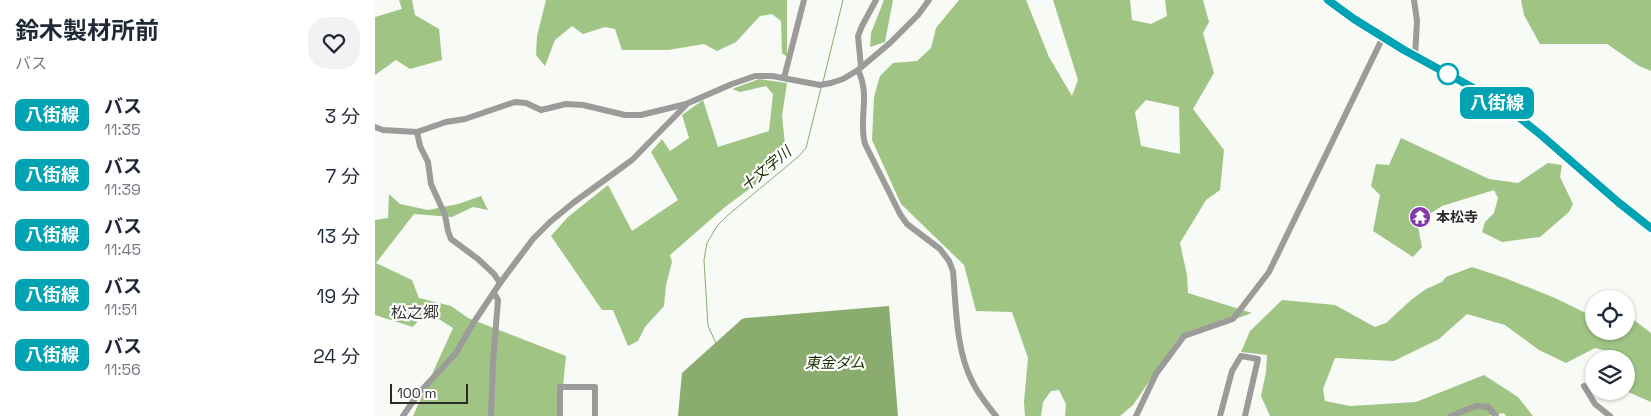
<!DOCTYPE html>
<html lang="ja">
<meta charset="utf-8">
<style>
:root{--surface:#fff;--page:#f2f2f3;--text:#1f2937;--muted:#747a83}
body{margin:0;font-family:"Space Grotesk","Noto Sans JP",sans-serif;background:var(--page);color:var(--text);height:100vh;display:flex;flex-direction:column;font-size:19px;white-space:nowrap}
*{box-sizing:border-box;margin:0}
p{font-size:16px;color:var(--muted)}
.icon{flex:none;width:28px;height:28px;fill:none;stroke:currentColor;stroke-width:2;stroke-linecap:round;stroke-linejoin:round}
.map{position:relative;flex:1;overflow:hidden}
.details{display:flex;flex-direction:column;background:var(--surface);width:375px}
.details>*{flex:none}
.badge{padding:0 10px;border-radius:8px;font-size:18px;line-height:32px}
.controls{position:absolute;left:1210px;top:290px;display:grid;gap:10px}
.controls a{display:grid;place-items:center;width:50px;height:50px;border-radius:50%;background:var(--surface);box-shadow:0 1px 4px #0004;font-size:25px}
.scale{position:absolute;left:15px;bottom:12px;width:78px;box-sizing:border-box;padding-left:5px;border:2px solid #2a2b29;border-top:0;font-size:14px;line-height:18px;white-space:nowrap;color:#2a2b29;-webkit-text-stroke:4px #fff;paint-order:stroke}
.map>.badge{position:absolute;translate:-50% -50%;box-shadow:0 0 0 2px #fff}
.round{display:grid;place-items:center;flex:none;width:52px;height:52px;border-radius:20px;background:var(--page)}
.overview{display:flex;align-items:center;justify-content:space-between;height:85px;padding:0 15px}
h1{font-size:24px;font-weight:700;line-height:38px}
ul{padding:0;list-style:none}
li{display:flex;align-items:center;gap:15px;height:60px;padding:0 15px}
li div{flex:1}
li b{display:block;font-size:19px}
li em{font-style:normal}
li .badge{min-width:55px;font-weight:700;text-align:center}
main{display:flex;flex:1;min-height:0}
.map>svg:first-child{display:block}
</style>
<main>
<section class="details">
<div class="overview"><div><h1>鈴木製材所前</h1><p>バス</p></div><a class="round"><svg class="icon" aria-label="heart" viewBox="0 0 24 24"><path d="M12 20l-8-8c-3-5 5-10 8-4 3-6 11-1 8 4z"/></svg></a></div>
<ul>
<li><span class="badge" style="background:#00a3b4;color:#fff">八街線</span><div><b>バス</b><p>11:35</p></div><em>3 分</em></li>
<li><span class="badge" style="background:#00a3b4;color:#fff">八街線</span><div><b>バス</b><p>11:39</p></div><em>7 分</em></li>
<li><span class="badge" style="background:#00a3b4;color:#fff">八街線</span><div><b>バス</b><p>11:45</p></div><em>13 分</em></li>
<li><span class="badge" style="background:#00a3b4;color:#fff">八街線</span><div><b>バス</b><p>11:51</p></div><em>19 分</em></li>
<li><span class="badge" style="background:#00a3b4;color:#fff">八街線</span><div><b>バス</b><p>11:56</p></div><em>24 分</em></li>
</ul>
</section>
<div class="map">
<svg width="1276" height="416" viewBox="0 0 1276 416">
<rect width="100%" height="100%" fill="#f7faf5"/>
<!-- forest -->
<g fill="#a0c484" fill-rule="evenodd">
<path d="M 24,0 L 37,0 L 40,15 L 64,29 L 67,60 L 35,69 L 21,60 L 0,75 L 0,17 L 27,9 Z"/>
<path d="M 171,0 L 412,0 L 412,57 L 407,53 L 406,21 L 397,14 L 385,16 L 361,42 L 342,51 L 329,44 L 293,50 L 247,50 L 240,29 L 230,27 L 208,34 L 197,26 L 180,40 L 170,66 L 161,55 L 162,36 Z"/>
<path d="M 509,0 L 518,0 L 510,42 L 495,47 L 496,33 Z"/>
<path d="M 584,0 L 651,0 L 674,57 L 697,96 L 703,80 L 678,0 L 755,0 L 757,20 L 776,24 L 792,16 L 790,0 L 828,0 L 834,22 L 828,33 L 839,73 L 818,109 L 849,150 L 845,190 L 831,200 L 805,243 L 812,275 L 813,293 L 877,313 L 803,339 L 758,405 L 745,416 L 690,416 L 691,404 L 684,390 L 676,391 L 668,402 L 666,416 L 650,416 L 649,402 L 653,358 L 637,312 L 601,311 L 589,265 L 526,204 L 497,140 L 499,97 L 505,76 L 518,63 L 542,61 L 556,48 L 561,28 ZM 771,100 L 804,107 L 805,154 L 766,146 L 760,112 Z"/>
<path d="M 1146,0 L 1276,0 L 1276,71 L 1264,66 L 1232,44 L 1165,44 L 1149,15 Z"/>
<path d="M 384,79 L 412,83 L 407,116 L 411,154 L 397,172 L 350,207 L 295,255 L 297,262 L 291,285 L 289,306 L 270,327 L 263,341 L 253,346 L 238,310 L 227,310 L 176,236 L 193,217 L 233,185 L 257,231 L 303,200 L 276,152 L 287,139 L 295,151 L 314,138 L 307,115 L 328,100 L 343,147 L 394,131 L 398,94 L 391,86 L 365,92 L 357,89 Z"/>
<path d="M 1026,138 L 1114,179 L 1143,183 L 1173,163 L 1187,165 L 1185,177 L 1198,204 L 1194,212 L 1165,237 L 1127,242 L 1107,232 L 1110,222 L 1119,213 L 1123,198 L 1119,190 L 1067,206 L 1042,222 L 1047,247 L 1038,257 L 998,231 L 1005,195 L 996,186 L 1001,164 L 1014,165 Z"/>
<path d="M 14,194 L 25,204 L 53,210 L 83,204 L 106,196 L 113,210 L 98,207 L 77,217 L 39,214 L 1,263 L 37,280 L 44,298 L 76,306 L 93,318 L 191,356 L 185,416 L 38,416 L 78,328 L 51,311 L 38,327 L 0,315 L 0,220 L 13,218 Z"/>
<path d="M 1097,267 L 1130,278 L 1180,298 L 1219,317 L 1219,331 L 1251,331 L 1251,317 L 1255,317 L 1276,333 L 1276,402 L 1251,391 L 1251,359 L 1233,359 L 1232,351 L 1220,348 L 1191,363 L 1164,350 L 1130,325 L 1092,314 L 1064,339 L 1019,361 L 960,358 L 948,389 L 950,401 L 975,406 L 1041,402 L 1109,375 L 1143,397 L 1158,416 L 1131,416 L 1129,413 L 1113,416 L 895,416 L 886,396 L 891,372 L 892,355 L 866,352 L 875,331 L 907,300 L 960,305 L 1000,327 L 1011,323 L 1036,300 L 1051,289 L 1067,282 L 1071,277 Z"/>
</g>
<!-- water -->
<path fill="#8aac6e" d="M 514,306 L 523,416 L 303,416 L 307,373 L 367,319 L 371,318 Z"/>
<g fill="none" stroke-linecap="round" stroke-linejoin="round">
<!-- stream -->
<g stroke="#8aac6e" stroke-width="1">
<path d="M 448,82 L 468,0"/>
<path d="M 341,343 L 333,326 L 329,260 L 332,243 L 342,226 L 353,215 L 423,157 L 431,148 L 446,88"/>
</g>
<!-- minor -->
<g stroke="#9b9c9a" stroke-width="6">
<path d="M 1039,0 L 1042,21 L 1040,57"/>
<path d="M 486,67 L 483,36 L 487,26 L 501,0"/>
<path d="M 483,70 C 496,97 483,118 490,144 L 525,214 L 532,224 L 565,249 L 574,261 L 578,271 C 581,306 581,350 597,381 C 603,394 612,405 621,416"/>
<path d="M 409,78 L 429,0"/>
<path d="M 0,127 L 8,130 L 42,132 L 71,122 L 90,119 L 140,102 L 151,103 L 166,110 L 191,104 L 208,105 L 250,115 L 266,115 L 311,104 L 357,84 L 380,76 L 397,76 L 445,85 L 456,83 L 468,79 L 483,70 L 515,43 L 543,15 L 554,0"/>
<path d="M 42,132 L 45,146 L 53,162 L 56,184 L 70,215 L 73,231 L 76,239 L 103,259 L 119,274 L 125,283"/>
<path d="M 1209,386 L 1220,404 L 1235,416"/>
<path d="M 28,416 L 43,394 L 81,353 L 99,322 L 125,283 L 158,239 L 175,222 L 198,203 L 257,160 L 311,105"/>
<path d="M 116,416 L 118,363 L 123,300 L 119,293"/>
<path d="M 185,416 L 185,387 L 220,387 L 220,416"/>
<path d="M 761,416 L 781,374 L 809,336 L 858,319 L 894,272 L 1008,37"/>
<path d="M 845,416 L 857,371 L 866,356 L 883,359 L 870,416"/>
<path d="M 1076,416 L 1101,406 L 1113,407 L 1121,416"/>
</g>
<!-- major -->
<path stroke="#4f514e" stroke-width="8" d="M 953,0 L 979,19 L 1029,50 L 1102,90 L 1146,119 L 1166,135 L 1243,202 L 1276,228"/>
</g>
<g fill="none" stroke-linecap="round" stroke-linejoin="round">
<!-- line casing -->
<g stroke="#fff" stroke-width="11">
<path id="line" d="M 953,0 L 979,19 L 1029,50 L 1102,90 L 1146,119 L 1166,135 L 1243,202 L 1276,228"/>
</g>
<!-- line -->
<use href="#line" stroke="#00a3b4" stroke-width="8"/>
</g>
<!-- icons -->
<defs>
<g id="temple-disc" transform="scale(1.125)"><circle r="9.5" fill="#853aac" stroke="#fff"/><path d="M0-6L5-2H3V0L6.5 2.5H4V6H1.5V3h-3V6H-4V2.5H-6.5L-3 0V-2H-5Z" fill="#fff"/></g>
</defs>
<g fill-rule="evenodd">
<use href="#temple-disc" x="1045" y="217"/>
</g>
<!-- markers -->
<circle fill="#fff" stroke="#00a3b4" stroke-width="2.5" cx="1073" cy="74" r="10"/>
<g text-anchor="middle" stroke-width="4.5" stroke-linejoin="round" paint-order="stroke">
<!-- poi labels -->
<g font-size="14" font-weight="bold" fill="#2a2b29" stroke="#fff" text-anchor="start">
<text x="1061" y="222">本松寺</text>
</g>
<!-- water labels -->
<g font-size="15" font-style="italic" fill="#1b3103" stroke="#fff">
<text transform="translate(391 169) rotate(-40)" y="5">十文字川</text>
<text x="460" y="368">東金ダム</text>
</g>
<!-- quarter labels -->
<g font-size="16" fill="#343633" stroke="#fff">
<text x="40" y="318">松之郷</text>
</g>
</g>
</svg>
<div class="controls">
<a><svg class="icon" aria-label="locate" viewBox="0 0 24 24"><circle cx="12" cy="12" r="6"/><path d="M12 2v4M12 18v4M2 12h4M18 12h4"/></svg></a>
<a><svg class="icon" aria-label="layers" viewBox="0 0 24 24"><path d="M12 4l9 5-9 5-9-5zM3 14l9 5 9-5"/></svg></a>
</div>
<div class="scale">100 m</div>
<b class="badge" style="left:1122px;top:103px;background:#00a3b4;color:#fff">八街線</b>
</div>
</main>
